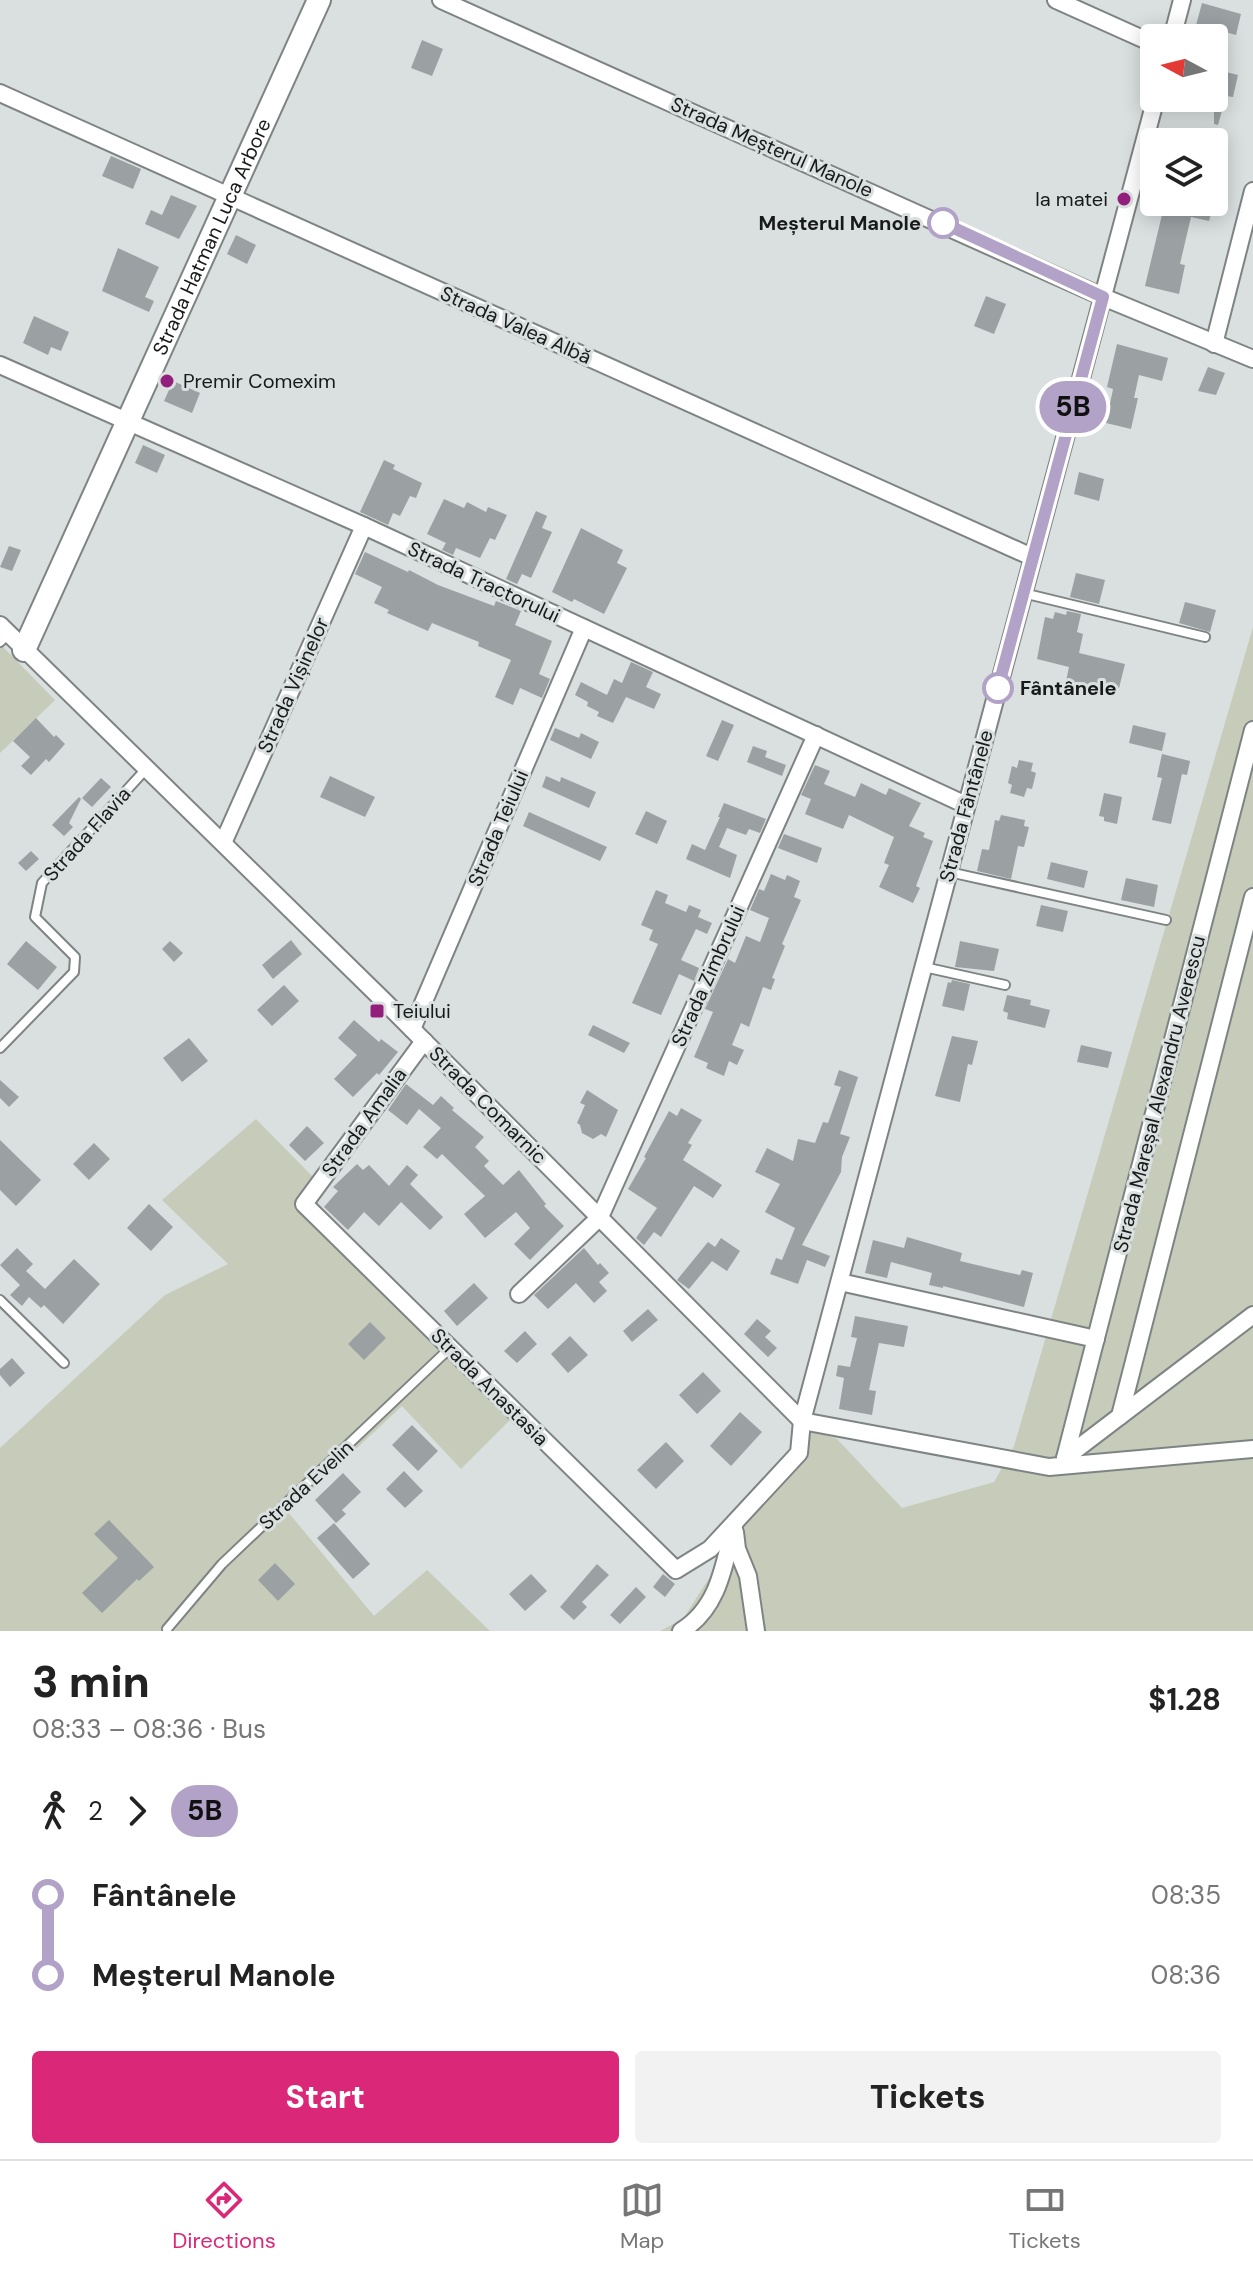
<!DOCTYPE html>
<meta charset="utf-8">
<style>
:root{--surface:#fff;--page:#f2f2f2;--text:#222;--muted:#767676;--line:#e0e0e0;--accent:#db2777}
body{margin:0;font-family:"DM Sans",sans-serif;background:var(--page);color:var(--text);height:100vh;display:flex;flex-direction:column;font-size:30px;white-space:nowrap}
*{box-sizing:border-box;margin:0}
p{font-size:26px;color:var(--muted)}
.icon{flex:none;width:44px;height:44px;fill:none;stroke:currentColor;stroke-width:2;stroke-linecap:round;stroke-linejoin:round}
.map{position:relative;height:1631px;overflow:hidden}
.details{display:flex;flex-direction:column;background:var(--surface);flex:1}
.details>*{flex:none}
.badge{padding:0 16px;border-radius:26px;font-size:28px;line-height:52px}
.needle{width:52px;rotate:277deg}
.buttons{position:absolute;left:1140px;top:24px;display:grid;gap:16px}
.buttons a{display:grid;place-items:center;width:88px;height:88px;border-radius:8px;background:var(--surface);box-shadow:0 4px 20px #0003;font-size:40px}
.map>.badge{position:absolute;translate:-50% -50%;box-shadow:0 0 0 4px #fff}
.legs{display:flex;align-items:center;gap:12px;height:88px;padding:0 32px;font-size:26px}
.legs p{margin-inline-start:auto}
.summary{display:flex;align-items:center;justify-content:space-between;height:136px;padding:0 32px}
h1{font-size:44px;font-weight:800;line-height:60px}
.action{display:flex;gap:16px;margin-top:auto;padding:16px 32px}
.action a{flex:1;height:92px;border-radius:8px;background:var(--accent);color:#fff;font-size:32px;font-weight:800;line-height:92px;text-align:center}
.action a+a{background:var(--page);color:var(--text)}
ul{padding:0 32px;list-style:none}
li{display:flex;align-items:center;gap:28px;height:80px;font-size:30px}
li i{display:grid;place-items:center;width:12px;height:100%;margin:0 10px;background:currentColor}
li i::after{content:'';width:20px;height:20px;margin:-10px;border:6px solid;border-radius:50%;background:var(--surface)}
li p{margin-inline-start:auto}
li:first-child i{background:linear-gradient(#0000 50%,currentColor 0)}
li:last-child i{background:linear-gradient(currentColor 50%,#0000 0)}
.menu{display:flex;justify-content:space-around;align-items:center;height:112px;border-top:2px solid var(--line);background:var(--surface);font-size:22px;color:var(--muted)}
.menu a{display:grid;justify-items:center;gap:4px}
.menu .selected{color:var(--accent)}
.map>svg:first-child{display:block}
</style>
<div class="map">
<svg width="1253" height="1631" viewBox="0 0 1253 1631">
<rect width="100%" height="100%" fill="#d9e0df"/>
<!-- green -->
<g fill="#c6ccb9">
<path d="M 1253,627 L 1253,1631 L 660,1631 L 683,1619 L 745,1522 L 809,1429 L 837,1439 L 902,1508 L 994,1482 L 1014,1446 Z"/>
<path d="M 0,644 L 55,700 L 0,753 Z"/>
<path d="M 256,1119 L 315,1179 L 294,1204 L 513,1417 L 461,1469 L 402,1406 L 288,1512 L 374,1616 L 427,1570 L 490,1631 L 0,1631 L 0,1448 L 165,1295 L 228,1264 L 162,1200 Z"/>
</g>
<!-- building -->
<g fill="#9ba1a3">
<path d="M 1202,3 L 1241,14 L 1236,35 L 1218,30 L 1217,34 L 1195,29 Z"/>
<path d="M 422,40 L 443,49 L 432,76 L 411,68 Z"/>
<path d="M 1214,69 L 1238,75 L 1233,97 L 1226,96 L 1218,125 L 1214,124 L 1214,112 L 1174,102 L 1175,98 L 1214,98 Z"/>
<path d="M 111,156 L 141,169 L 133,189 L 102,176 Z"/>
<path d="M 171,195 L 197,206 L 179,239 L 145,224 L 151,210 L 162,215 Z"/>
<path d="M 1165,202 L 1214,202 L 1209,221 L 1191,217 L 1180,264 L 1185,265 L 1179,294 L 1145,286 Z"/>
<path d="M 236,235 L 256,245 L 247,264 L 227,254 Z"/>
<path d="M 118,248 L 159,267 L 145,297 L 154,301 L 149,312 L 102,291 Z"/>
<path d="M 986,296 L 1006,304 L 994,334 L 974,326 Z"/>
<path d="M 34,316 L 69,332 L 61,351 L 51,347 L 48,355 L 23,343 Z"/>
<path d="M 1117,344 L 1168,358 L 1162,381 L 1139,375 L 1134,398 L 1138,398 L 1131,429 L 1106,423 L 1113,389 L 1107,387 Z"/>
<path d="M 1208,367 L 1225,373 L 1216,395 L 1198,391 Z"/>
<path d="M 173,381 L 200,393 L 192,413 L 164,401 Z"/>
<path d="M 143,445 L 165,455 L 157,473 L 135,463 Z"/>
<path d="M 384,460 L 395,465 L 393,469 L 422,483 L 416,498 L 410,496 L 400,516 L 393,513 L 388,525 L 360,512 Z"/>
<path d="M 1079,472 L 1104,479 L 1099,501 L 1074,494 Z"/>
<path d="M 444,499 L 464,508 L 467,502 L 486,512 L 488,507 L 507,515 L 495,540 L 490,538 L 480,558 L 456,548 L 453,555 L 442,550 L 446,543 L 427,534 Z"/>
<path d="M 536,511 L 547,516 L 542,528 L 552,532 L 531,578 L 522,574 L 517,584 L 506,579 Z"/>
<path d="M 581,528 L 623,550 L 617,563 L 627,568 L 604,614 L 574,599 L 572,602 L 552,592 Z"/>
<path d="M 9,546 L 21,550 L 12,571 L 0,567 Z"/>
<path d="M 365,552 L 408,572 L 409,570 L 438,585 L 494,606 L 496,601 L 521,611 L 515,625 L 552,641 L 539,674 L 550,679 L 542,698 L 520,688 L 513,705 L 495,697 L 511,660 L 478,646 L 479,642 L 432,623 L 428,631 L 387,613 L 389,610 L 374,603 L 382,587 L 355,574 Z"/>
<path d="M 1076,573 L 1105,580 L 1099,604 L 1070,597 Z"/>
<path d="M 1185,602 L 1216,610 L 1210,632 L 1179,623 Z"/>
<path d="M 1067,611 L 1081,614 L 1077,632 L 1083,634 L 1079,653 L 1125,664 L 1119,688 L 1107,686 L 1105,695 L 1065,686 L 1069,667 L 1037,659 L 1045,617 L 1053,619 L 1055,612 L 1066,615 Z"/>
<path d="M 631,662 L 653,672 L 646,687 L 661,694 L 654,709 L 626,697 L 613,723 L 597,716 L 599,712 L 587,706 L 588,702 L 575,695 L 581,682 L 607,695 L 614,679 L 622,683 Z"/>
<path d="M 36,718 L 54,737 L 56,735 L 65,744 L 49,762 L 46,759 L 31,775 L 21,766 L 30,757 L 13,741 Z"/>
<path d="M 722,720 L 734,725 L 718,761 L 706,756 Z"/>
<path d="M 1133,725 L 1166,733 L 1162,751 L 1129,743 Z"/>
<path d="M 555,728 L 579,738 L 581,733 L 599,742 L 591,759 L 550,740 Z"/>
<path d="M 753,746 L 767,751 L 765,757 L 786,765 L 782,776 L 747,762 Z"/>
<path d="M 1162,754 L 1190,761 L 1187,775 L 1182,774 L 1171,824 L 1152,820 L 1162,778 L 1157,777 Z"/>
<path d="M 1019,760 L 1033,763 L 1031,771 L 1036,773 L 1032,789 L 1027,788 L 1024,797 L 1010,793 L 1012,785 L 1008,783 L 1012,766 L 1017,768 Z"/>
<path d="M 815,765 L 830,771 L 824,784 L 855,797 L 861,783 L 886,795 L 889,788 L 921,803 L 909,826 L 925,833 L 923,837 L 933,841 L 916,886 L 920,888 L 913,903 L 879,887 L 889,865 L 884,863 L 894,837 L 849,815 L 843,829 L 805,814 L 811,799 L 801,795 Z"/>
<path d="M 330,776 L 375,797 L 365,817 L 320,797 Z"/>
<path d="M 546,776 L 560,782 L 561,777 L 596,792 L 589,808 L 542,787 Z"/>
<path d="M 101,778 L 111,787 L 92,807 L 82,798 Z"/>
<path d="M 1104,793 L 1122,797 L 1117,824 L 1104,821 L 1104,817 L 1099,816 Z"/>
<path d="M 79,797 L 81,799 L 69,823 L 73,827 L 64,836 L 52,825 Z"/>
<path d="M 724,803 L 766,819 L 760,833 L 749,829 L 746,835 L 727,828 L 719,847 L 737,855 L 730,878 L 686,859 L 692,844 L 705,850 L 720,817 L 718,817 Z"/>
<path d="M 646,811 L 667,821 L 657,844 L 635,834 Z"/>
<path d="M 529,812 L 607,847 L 600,861 L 523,826 Z"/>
<path d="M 1001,815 L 1025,820 L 1024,826 L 1029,827 L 1024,847 L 1018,846 L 1011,879 L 977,871 L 982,849 L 989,850 L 995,820 L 999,821 Z"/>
<path d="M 784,834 L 822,848 L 817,863 L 778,848 Z"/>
<path d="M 31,851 L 39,859 L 26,871 L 18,863 Z"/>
<path d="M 1051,862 L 1088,871 L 1084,888 L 1047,879 Z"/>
<path d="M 771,874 L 785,880 L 787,875 L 800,881 L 794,897 L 801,900 L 782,944 L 785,946 L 772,978 L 775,979 L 771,990 L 763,987 L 749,1027 L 741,1023 L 732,1045 L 744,1050 L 737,1065 L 729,1061 L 724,1076 L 706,1068 L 708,1063 L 694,1057 L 713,1012 L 705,1009 L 728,959 L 735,963 L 746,936 L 760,942 L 769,918 L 750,910 L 759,889 L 764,891 Z"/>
<path d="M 1126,878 L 1158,885 L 1154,907 L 1121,900 Z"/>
<path d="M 656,890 L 668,895 L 665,903 L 686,912 L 689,905 L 701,910 L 698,917 L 712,923 L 707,934 L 696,929 L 681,960 L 699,968 L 694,981 L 679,974 L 661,1015 L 632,1003 L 658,944 L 649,940 L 653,930 L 641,925 Z"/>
<path d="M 1041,905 L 1068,911 L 1063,932 L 1036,926 Z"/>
<path d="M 291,940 L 302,954 L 273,979 L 262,965 Z"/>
<path d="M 26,941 L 57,967 L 38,990 L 7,964 Z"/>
<path d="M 170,941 L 183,953 L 174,962 L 162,949 Z"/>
<path d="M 960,941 L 999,949 L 994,971 L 955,967 Z"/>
<path d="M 952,980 L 970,984 L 964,1011 L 942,1006 L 948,982 L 951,983 Z"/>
<path d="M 284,985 L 299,1001 L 272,1026 L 257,1010 Z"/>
<path d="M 1007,995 L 1031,1000 L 1030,1005 L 1050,1010 L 1045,1028 L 1007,1019 L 1008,1013 L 1003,1011 Z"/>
<path d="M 354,1020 L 379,1042 L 381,1039 L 398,1052 L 379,1075 L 377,1073 L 353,1097 L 334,1079 L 357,1055 L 338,1038 Z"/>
<path d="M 593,1025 L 630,1043 L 624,1053 L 588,1035 Z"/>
<path d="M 952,1036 L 978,1041 L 972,1065 L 968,1064 L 960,1102 L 935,1096 Z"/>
<path d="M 189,1038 L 208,1061 L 182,1082 L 163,1058 Z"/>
<path d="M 1081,1045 L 1112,1052 L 1108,1068 L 1077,1062 Z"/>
<path d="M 839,1070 L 858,1077 L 840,1134 L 850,1137 L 842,1157 L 841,1172 L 802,1245 L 830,1256 L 825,1267 L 807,1260 L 798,1284 L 770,1274 L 776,1258 L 782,1260 L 795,1228 L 765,1212 L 780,1184 L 755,1172 L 767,1148 L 793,1161 L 798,1139 L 815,1143 L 823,1122 L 828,1123 L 841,1087 L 834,1085 Z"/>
<path d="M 0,1080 L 19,1097 L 9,1107 L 0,1098 Z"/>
<path d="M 406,1084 L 433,1105 L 441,1096 L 454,1108 L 452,1110 L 484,1137 L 475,1147 L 489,1161 L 484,1166 L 503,1185 L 519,1170 L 546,1204 L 544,1206 L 564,1226 L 530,1260 L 514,1244 L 530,1228 L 516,1212 L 485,1238 L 464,1214 L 485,1196 L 442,1154 L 437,1159 L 423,1147 L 441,1128 L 419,1109 L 407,1125 L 388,1110 Z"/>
<path d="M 587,1090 L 618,1110 L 606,1137 L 601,1134 L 593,1139 L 582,1133 L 580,1125 L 577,1123 L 585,1105 L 580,1103 Z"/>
<path d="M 681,1108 L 702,1120 L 688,1143 L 692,1145 L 683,1160 L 722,1185 L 713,1198 L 694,1186 L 661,1237 L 654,1232 L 644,1245 L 636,1238 L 657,1208 L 628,1189 L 646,1158 L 644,1157 L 669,1111 L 677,1116 Z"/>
<path d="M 307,1126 L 324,1143 L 305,1161 L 289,1145 Z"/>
<path d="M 0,1140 L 41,1180 L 16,1206 L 0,1190 Z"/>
<path d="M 94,1143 L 110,1159 L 89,1180 L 73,1164 Z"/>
<path d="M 357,1164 L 363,1170 L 369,1165 L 389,1186 L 407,1165 L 418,1175 L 410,1184 L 443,1217 L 430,1230 L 401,1202 L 379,1226 L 364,1212 L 348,1230 L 324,1207 L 338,1191 L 333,1187 Z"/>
<path d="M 149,1204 L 173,1227 L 151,1251 L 127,1228 Z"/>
<path d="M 907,1237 L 962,1253 L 960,1261 L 1006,1272 L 1020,1275 L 1022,1270 L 1033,1273 L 1024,1307 L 943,1286 L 943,1288 L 929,1285 L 932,1273 L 891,1262 L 887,1278 L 865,1273 L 873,1240 L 904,1248 Z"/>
<path d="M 721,1238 L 740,1251 L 727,1271 L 712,1261 L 689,1289 L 677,1280 L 708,1242 L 715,1247 Z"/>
<path d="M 17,1248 L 33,1264 L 26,1271 L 45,1289 L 74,1259 L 100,1284 L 63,1324 L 44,1305 L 41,1308 L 29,1297 L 22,1306 L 10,1295 L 20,1285 L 0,1265 Z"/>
<path d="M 584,1248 L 598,1265 L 600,1263 L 609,1273 L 599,1282 L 607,1291 L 594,1303 L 576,1283 L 548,1309 L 534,1295 Z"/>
<path d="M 474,1283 L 488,1298 L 457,1326 L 444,1311 Z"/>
<path d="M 648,1309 L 658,1320 L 632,1342 L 623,1331 Z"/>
<path d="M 855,1316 L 908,1326 L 904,1347 L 879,1343 L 869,1390 L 876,1391 L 872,1415 L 839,1409 L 844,1378 L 836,1376 L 838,1365 L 850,1367 L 857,1338 L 851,1337 Z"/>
<path d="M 757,1319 L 771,1331 L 765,1337 L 777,1348 L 768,1357 L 744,1334 Z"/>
<path d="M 370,1322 L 386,1338 L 364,1360 L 348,1344 Z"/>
<path d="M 525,1331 L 537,1344 L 517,1363 L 504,1351 Z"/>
<path d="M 570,1336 L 588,1355 L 568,1373 L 551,1354 Z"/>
<path d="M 12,1358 L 25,1373 L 10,1387 L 0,1375 L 0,1369 Z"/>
<path d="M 703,1372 L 721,1391 L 697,1414 L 679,1395 Z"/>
<path d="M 740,1412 L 762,1432 L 731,1466 L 710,1446 Z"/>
<path d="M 412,1425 L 438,1451 L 418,1471 L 392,1445 Z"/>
<path d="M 666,1442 L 684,1461 L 656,1489 L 637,1470 Z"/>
<path d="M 404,1471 L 423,1491 L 405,1508 L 386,1489 Z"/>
<path d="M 343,1473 L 361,1492 L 342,1510 L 346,1514 L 336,1523 L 315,1500 Z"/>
<path d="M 109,1520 L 154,1567 L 139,1581 L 137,1579 L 102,1613 L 82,1593 L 118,1558 L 94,1534 Z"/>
<path d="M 334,1523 L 370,1564 L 353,1579 L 317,1538 Z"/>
<path d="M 275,1563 L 295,1584 L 278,1601 L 258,1580 Z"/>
<path d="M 597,1564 L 609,1575 L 582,1602 L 587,1607 L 574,1620 L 560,1607 Z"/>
<path d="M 531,1574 L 547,1591 L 525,1611 L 509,1594 Z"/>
<path d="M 663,1574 L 675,1584 L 665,1597 L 653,1587 Z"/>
<path d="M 636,1587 L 646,1597 L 620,1624 L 610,1615 Z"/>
</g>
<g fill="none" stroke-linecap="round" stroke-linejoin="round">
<!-- lane casing -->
<g stroke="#7e8483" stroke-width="12">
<g id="lane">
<path d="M 1023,593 L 1205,637"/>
<path d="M 0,642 L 9,634"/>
<path d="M 949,872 L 1166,920"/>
<path d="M 924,967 L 1005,985"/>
<path d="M 0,1048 L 74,972 L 75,957 L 35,917 L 42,883 L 146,769"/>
<path d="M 0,1300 L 64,1363"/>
<path d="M 167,1629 L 222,1564 L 450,1348"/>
</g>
</g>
<!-- street casing -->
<g stroke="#7e8483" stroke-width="20">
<g id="street">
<path d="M 441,0 L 1103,297 L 1253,359"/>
<path d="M 1056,0 L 1154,44"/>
<path d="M 1172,38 L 1182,0"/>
<path d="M 0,93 L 1032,557"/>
<path d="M 1214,344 L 1253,191"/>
<path d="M 0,365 L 364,526 L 966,805"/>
<path d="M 0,625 L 385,1002 L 802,1421"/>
<path d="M 223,843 L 364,526"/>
<path d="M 412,1029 L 584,628"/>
<path d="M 424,1041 L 304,1204 L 676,1570 L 710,1549 L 799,1453 L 802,1421 L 1156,98"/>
<path d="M 840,1282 L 1096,1339"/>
<path d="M 519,1294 L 600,1217 L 816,735"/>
<path d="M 1120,1416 L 1253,897"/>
<path d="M 802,1421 L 1049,1467 L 1253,1449"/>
<path d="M 1065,1458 L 1253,730"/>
<path d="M 1065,1458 L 1253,1315"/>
<path d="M 735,1532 L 737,1549 L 748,1576 L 756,1631"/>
<path d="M 681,1631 C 719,1608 724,1565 734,1525"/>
</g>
</g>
<!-- secondary casing -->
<g stroke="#7e8483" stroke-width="26">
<g id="secondary">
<path id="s1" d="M 24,650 L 319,0"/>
</g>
</g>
<!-- lane -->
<use href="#lane" stroke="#fff" stroke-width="8"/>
<!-- street -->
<use href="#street" stroke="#fff" stroke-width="16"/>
<!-- secondary -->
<use href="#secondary" stroke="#fff" stroke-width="22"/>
</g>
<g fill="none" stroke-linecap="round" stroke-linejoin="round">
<!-- line-1 casing -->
<g stroke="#fff" stroke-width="18">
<path id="line-1" d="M 943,223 L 1103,297 L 998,688"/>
</g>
<!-- line-1 -->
<use href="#line-1" stroke="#b2a2c7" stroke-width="12"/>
</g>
<!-- markers -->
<g fill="#931f7d" stroke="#d9e0df" stroke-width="3">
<circle cx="1124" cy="199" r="8"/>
<circle cx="167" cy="381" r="8"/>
<rect x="369" y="1003" width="16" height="16" rx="4"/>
</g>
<g fill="#fff" stroke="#b2a2c7" stroke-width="4">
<circle cx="943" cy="223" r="14"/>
<circle cx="998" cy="688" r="14"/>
</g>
<g text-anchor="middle" stroke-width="6" stroke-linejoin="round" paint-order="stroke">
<!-- street labels -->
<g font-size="20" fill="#181a19" stroke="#d9e0df">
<text transform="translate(772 147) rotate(24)" y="7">Strada Meșterul Manole</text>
<text dy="7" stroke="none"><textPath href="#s1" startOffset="454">Strada Hatman Luca Arbore</textPath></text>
<text transform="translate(516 325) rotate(24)" y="7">Strada Valea Albă</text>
<text transform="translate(484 582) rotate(25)" y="7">Strada Tractorului</text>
<text transform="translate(293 685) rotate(-66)" y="7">Strada Vișinelor</text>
<text transform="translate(966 806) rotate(-75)" y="7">Strada Fântânele</text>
<text transform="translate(498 828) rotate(-67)" y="7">Strada Teiului</text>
<text transform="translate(87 834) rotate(-48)" y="7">Strada Flavia</text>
<text transform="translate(708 976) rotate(-66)" y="7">Strada Zimbrului</text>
<text transform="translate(1159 1094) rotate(-76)" y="7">Strada Mareșal Alexandru Averescu</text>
<text transform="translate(488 1105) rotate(45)" y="7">Strada Comarnic</text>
<text transform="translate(364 1122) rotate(-54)" y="7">Strada Amalia</text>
<text transform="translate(490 1387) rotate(45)" y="7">Strada Anastasia</text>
<text transform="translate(306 1485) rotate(-43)" y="7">Strada Evelin</text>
</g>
<!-- poi labels -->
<g font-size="20" fill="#181a19" stroke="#d9e0df" text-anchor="start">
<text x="1108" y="206" text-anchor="end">la matei</text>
<text x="183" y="388">Premir Comexim</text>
<text x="393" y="1018">Teiului</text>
</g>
<!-- stop labels -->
<g font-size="20" font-weight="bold" fill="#181a19" stroke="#d9e0df" text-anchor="end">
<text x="921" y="230">Meșterul Manole</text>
<text x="1020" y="695" text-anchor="start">Fântânele</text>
</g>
</g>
</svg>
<div class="buttons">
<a><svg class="needle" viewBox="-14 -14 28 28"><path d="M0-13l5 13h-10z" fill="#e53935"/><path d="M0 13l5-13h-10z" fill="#767676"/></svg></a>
<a><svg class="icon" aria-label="layers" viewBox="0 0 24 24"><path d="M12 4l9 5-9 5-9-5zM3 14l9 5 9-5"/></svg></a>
</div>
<b class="badge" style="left:1073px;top:407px;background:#b2a2c7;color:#111">5B</b>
</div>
<section class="details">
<div class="summary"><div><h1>3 min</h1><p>08:33 – 08:36 · Bus</p></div><b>$1.28</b></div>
<div class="legs"><svg class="icon" aria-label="walk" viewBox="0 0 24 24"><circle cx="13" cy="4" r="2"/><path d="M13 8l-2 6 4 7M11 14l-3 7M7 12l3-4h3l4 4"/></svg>2<svg class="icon" aria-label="forward" viewBox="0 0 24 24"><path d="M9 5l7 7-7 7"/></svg><b class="badge" style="background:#b2a2c7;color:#111">5B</b></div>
<ul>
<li><i style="color:#b2a2c7"></i><b>Fântânele</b><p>08:35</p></li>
<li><i style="color:#b2a2c7"></i><b>Meșterul Manole</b><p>08:36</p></li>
</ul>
<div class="action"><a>Start</a><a>Tickets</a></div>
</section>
<nav class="menu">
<a class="selected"><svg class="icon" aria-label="directions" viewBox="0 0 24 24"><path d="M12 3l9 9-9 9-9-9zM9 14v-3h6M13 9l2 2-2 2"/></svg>Directions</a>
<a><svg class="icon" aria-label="map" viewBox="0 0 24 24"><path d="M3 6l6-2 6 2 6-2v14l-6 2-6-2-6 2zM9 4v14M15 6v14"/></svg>Map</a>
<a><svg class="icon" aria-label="tickets" viewBox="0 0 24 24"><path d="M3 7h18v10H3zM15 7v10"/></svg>Tickets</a>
</nav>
